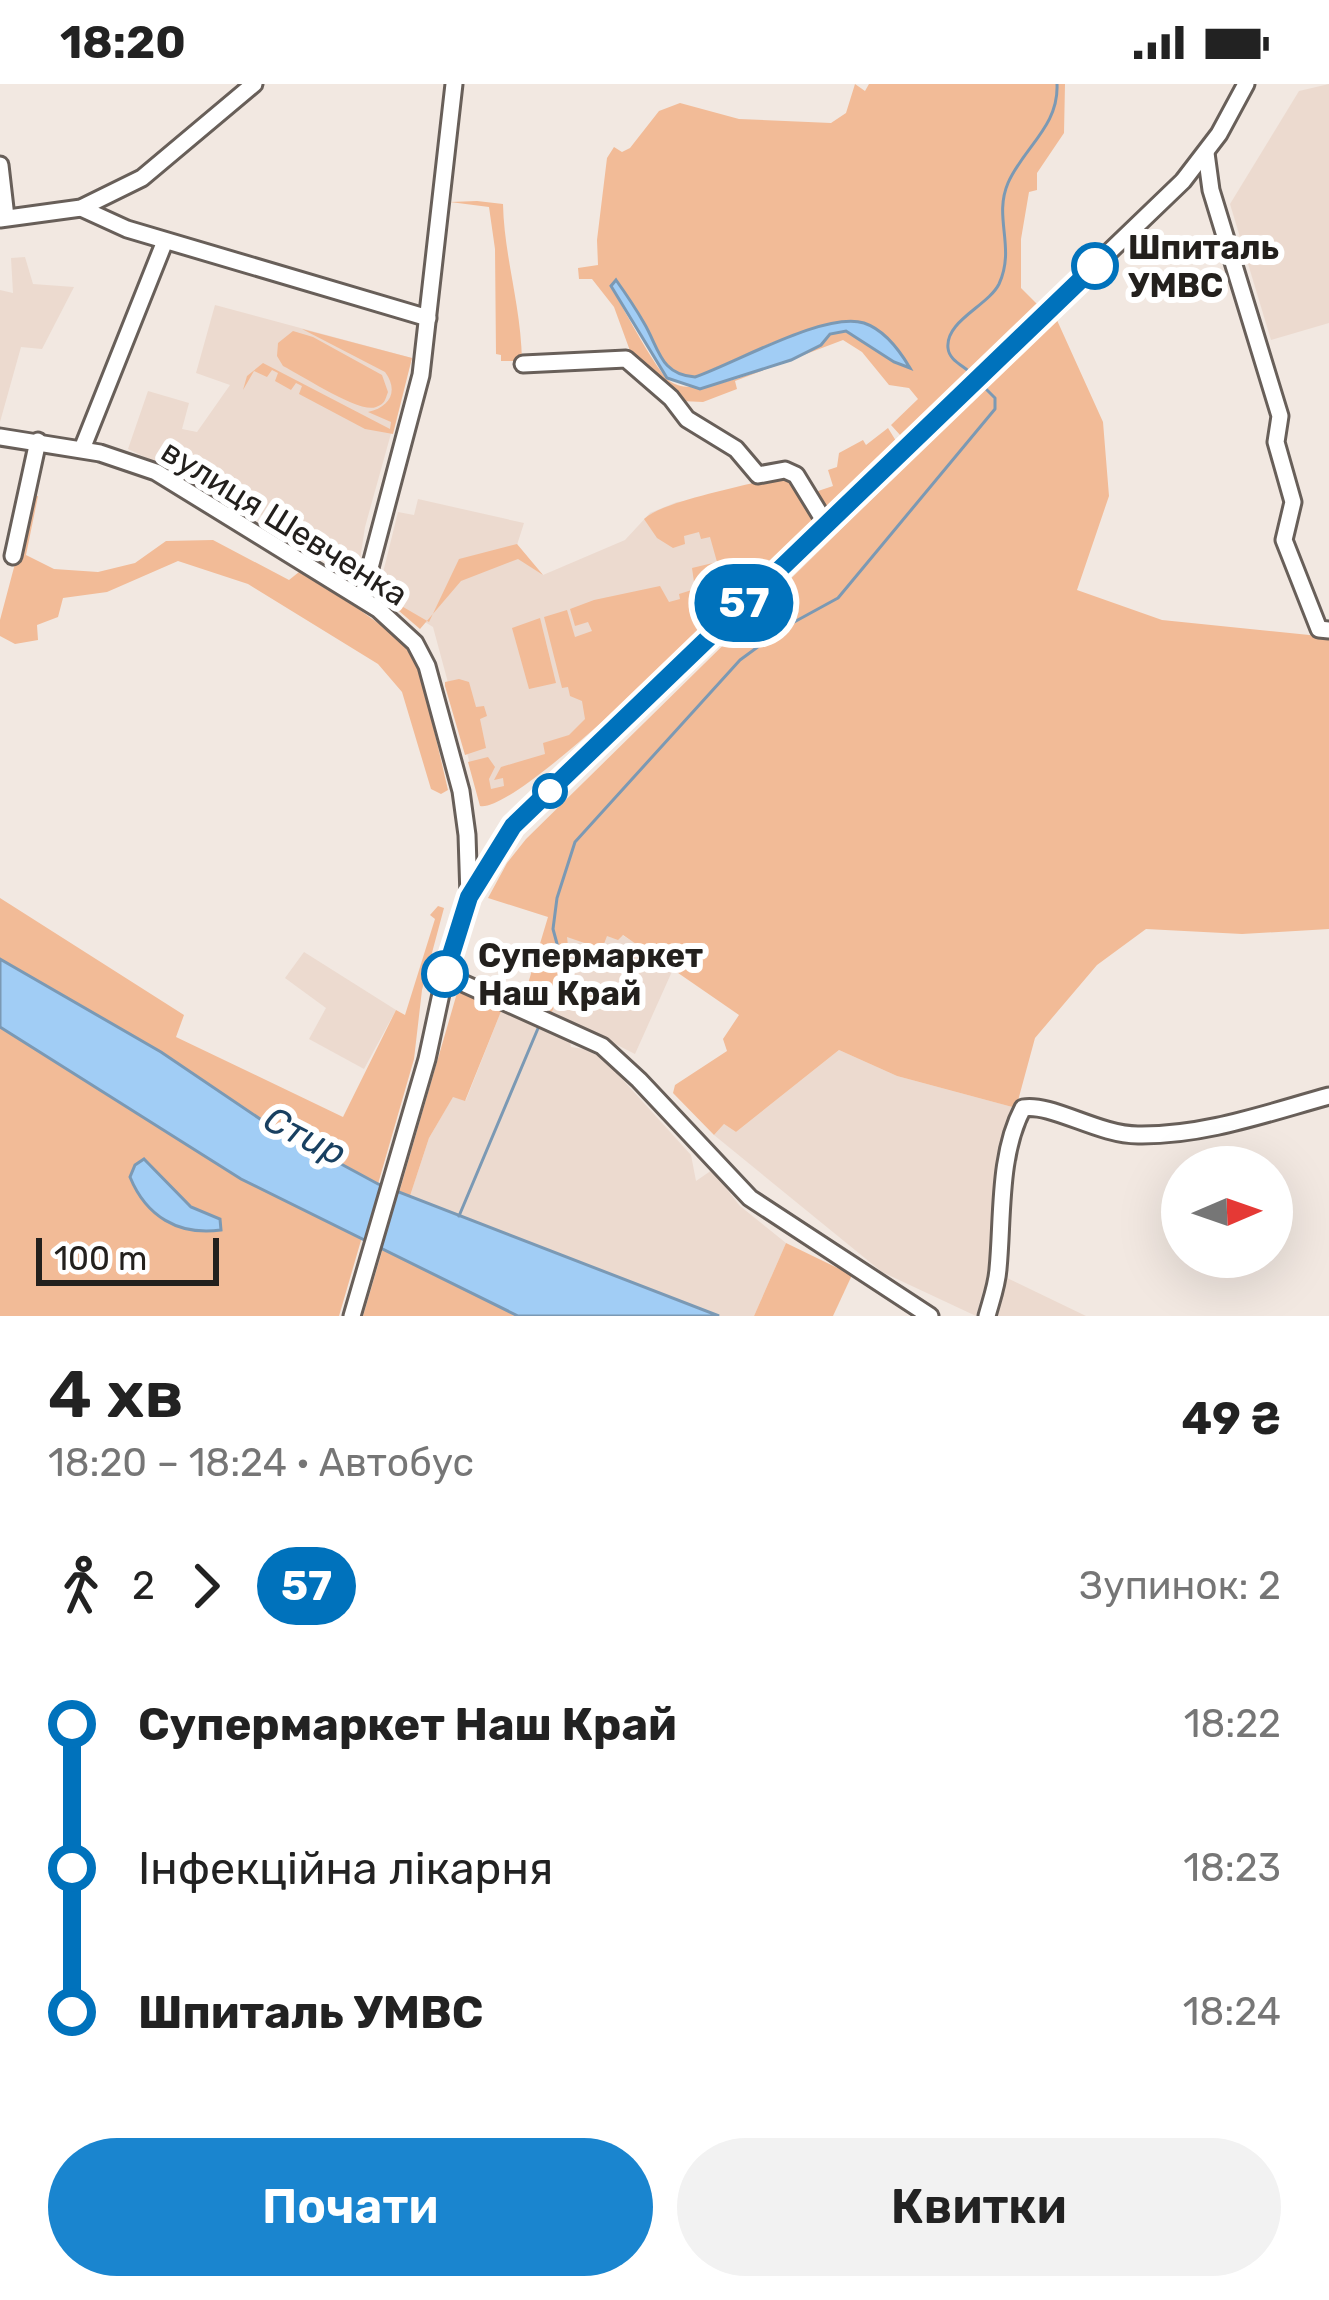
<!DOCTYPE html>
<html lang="uk">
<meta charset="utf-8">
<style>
:root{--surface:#fff;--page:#f2f2f2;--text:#222;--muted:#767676;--accent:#1a85cf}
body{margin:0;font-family:Rubik,sans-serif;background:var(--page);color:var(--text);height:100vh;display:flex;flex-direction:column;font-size:45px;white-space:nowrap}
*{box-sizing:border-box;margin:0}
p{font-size:39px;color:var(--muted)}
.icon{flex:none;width:66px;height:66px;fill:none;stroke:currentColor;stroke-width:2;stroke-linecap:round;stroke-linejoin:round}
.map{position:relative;height:1232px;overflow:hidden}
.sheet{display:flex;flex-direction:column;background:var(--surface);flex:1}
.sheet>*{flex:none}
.badge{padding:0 24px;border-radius:39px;font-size:42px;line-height:78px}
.needle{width:78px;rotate:88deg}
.controls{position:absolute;left:1161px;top:1062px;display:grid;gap:24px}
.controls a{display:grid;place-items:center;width:132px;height:132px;border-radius:50%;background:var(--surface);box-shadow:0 12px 48px #0002;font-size:60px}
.scale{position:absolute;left:36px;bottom:30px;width:183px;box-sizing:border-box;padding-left:12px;border:6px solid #23201d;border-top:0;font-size:33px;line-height:42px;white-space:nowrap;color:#23201d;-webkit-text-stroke:9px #fff;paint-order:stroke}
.map>.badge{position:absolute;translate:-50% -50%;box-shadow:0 0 0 6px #fff}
.legs{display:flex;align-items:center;gap:18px;height:132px;padding:0 48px;font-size:39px}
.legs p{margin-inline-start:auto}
.head{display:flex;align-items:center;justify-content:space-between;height:204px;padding:0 48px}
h1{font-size:66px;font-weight:600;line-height:90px}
.button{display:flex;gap:24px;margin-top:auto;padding:24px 48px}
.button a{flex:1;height:138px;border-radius:72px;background:var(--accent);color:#fff;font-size:48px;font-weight:600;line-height:138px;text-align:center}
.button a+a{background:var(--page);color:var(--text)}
ul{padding:0 48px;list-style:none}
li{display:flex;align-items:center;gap:42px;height:144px;font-size:45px}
li i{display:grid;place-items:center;width:18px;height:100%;margin:0 15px;background:currentColor}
li i::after{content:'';width:30px;height:30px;margin:-15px;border:9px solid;border-radius:50%;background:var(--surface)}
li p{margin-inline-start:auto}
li:first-child i{background:linear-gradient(#0000 50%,currentColor 0)}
li:last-child i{background:linear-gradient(currentColor 50%,#0000 0)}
.status{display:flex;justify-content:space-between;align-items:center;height:84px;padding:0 60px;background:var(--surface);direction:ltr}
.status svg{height:33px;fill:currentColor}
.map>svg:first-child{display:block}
</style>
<div class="status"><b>18:20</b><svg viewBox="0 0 49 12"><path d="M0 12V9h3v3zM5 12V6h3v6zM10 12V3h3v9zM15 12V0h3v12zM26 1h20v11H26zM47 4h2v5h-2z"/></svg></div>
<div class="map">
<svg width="1329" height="1232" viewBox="0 0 1329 1232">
<rect width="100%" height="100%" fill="#f2e8e1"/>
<!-- built -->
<g fill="#ecdacf">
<path d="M 1329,0 L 1329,239 L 1271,256 L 1230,120 L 1299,7 Z"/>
<path d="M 25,173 L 33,200 L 74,203 L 42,265 L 21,263 L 0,338 L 0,206 L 13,209 L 11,174 Z"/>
<path d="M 215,221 L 412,274 L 365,443 L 360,476 L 356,480 L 341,477 L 233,415 L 128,365 L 148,307 L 189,319 L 182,345 L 197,348 L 230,301 L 196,289 Z"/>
<path d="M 769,409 L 590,642 L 481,721 L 433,543 L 378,509 L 398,428 L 414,431 L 418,415 L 524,439 L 517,461 L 543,491 L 625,456 L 650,429 L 677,418 Z"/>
<path d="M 622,851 L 674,883 L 635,970 L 552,928 L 570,880 L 566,852 Z"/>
<path d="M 304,868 L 396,926 L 364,985 L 309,955 L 326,924 L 285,894 Z"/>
<path d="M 502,925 L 569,953 L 571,963 L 584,965 L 604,975 L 691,1071 L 696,1097 L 712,1086 L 740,1122 L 786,1159 L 754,1232 L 719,1232 L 410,1112 L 429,1054 L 453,1012 L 466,1016 Z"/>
<path d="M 839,966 L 897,992 L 1016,1024 L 998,1152 L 976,1232 L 882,1188 L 714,1051 L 724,1040 L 736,1048 Z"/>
<path d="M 1003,1192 L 1086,1232 L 992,1232 Z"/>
</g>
<!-- green -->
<g fill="#f2bb97" fill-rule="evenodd">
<path d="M 855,0 L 865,7 L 869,0 L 1065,0 L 1064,49 L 1037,89 L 1037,106 L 1029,108 L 1021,155 L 1021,204 L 1038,221 L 1084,177 L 1082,182 L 901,352 L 891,341 L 918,315 L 909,304 L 889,301 L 862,268 L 843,256 L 735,297 L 737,305 L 703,318 L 681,317 L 633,275 L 614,223 L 592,195 L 579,195 L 578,184 L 598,181 L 597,156 L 607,74 L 614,63 L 622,68 L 630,64 L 659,27 L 680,19 L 739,35 L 831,39 L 846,29 ZM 619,199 C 628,213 637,227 645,241 C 659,266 661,291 695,293 L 771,259 L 832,240 L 898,269 L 910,281 L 894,278 L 847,247 L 830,250 L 821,262 C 787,274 703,318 671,298 C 657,289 622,221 611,203 Z"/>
<path d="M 477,117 L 503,120 C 504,172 521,221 522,277 L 501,277 L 501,271 L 496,270 L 495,165 L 489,123 L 450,118 Z"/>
<path d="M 1056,234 L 1103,338 L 1109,412 L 1077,506 L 1162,536 L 1329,553 L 1329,845 L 1242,850 L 1146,845 L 1097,881 L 1035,954 L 1016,1024 L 897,992 L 839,966 L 736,1048 L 724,1040 L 714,1051 L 673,1009 L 675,1001 L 727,967 L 723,955 L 739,931 L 623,851 L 618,856 L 607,852 L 602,865 L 567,853 L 570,880 L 552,928 L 524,913 L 548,833 L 488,814 L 507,779 L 526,755 Z"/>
<path d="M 302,245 L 412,274 L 393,350 L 365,345 L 299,310 L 302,302 L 296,299 L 291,306 L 275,297 L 278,289 L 272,286 L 267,293 L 254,287 L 243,306 L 247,292 L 263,279 L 390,345 L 391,338 L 368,328 C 390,323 399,307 385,288 Z"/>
<path d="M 293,247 L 313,253 L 382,291 L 388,308 C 385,316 385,320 376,323 C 360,330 301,291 283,282 L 277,272 L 278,259 Z"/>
<path d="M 888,344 L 896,357 L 824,425 L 815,408 L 833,402 L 828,386 L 837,383 L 839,369 L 863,356 L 866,361 Z"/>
<path d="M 786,389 L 818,431 C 773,474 524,730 480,722 L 468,678 L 488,673 L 495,683 L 489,695 L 491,705 L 504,702 L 503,694 L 494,696 L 501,683 L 545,670 L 543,659 L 569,651 L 585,635 L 582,617 L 570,612 L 568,603 L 562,604 L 544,533 L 567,526 L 575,553 L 592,547 L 588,538 L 575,542 L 570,525 L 594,516 L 660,502 L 669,518 L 680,515 L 679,510 L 695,505 L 692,484 L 717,478 L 710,453 L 701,455 L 699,448 L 684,452 L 685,460 L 673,464 L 657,454 L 644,435 C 668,414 749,403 786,389 Z"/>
<path d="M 33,412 L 38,412 L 26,471 L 54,485 L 98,488 L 135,479 L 166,457 L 213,456 L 289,496 L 299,488 L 357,524 L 396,552 L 412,572 L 420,586 L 448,706 L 441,710 L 431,705 L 402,608 L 378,580 L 248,500 L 178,477 L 107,508 L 63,514 L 58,533 L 37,541 L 38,556 L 15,560 L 0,552 L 0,536 Z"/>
<path d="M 517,460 L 543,491 L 518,475 L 461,497 L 420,545 L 378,509 L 378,493 L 382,494 L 379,509 L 429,538 L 459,475 Z"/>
<path d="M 540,534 L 556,599 L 529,605 L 512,544 Z"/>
<path d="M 459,595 L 469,598 L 476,623 L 484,622 L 487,632 L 480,635 L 486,664 L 465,671 L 445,602 L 445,598 Z"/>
<path d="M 0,814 L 184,931 L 176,953 L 343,1033 L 396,926 L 405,931 L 435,835 L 430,831 L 438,822 L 444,824 L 422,906 L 414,975 L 378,1100 L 0,898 Z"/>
<path d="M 466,908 L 502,925 L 465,1017 L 453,1013 L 429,1054 L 410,1112 L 399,1109 L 457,909 Z"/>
<path d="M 0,943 L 241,1095 L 362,1153 L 339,1232 L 0,1232 Z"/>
<path d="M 786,1159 L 852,1191 L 833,1232 L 754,1232 Z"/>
<path d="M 383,1164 L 518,1232 L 363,1232 Z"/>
</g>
<!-- water -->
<g fill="#a1cdf5" stroke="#7b99b4" stroke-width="3">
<path d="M 616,196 C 626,210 636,225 644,239 C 659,264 660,291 695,293 C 736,279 825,227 864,239 C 885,246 900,267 910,284 L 894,278 L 846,247 L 830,250 L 821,261 L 791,276 L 700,305 L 667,294 L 611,202 Z"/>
<path d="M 0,875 L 161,968 L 269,1041 L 378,1100 L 719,1232 L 518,1232 L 241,1095 L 0,943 Z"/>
<path d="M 144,1075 L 191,1123 L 220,1135 L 221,1146 C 178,1152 146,1132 130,1093 L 135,1081 Z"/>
</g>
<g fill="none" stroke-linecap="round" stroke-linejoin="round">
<!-- stream -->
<g stroke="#7b99b4" stroke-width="3">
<path d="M 973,291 C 965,282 949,277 948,264 C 945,237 988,222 999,200 C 1016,163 993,134 1008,99 C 1024,63 1059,42 1057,0"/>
<path d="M 545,928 L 563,882 L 553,845 L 557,814 L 575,758 L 740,576 L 785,543 L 838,514 L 995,325 L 995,314 L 979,298"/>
<path d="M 459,1132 L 539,942"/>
</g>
<!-- minor casing -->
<g stroke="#685f59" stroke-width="21">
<g id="minor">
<path d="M 1206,69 L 1211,106 L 1280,332 L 1276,358 L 1293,418 L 1284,456 L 1319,545 L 1329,546"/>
<path d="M 0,81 L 6,133"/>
<path d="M 81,124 L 127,145 L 428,234"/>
<path d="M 0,135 L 81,124 L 142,94 L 254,0"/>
<path d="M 523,280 L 626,275 L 671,314 L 687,335 L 736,365 L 758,391 L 785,386 L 796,391 L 826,440"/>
<path d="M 0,353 L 100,369 L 156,388 L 378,525 L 415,559 L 427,582 L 461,707 L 467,751 L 469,813 L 445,891 L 427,975 L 352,1232"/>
<path d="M 82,365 L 165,157"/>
<path d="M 13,472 L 38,357"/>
<path d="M 362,514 L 421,291 L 454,0"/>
<path d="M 473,805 L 513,741 L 1183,97 L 1219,50 L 1246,0"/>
<path d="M 445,891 L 602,962 L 639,996 L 750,1114 L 930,1232"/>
<path d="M 987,1232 C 991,1217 997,1201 998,1185 C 1003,1134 998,1071 1023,1024 C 1052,1019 1098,1051 1138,1051 C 1204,1052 1267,1029 1329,1012"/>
</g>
</g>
<!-- minor -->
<use href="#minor" stroke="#fff" stroke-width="15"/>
</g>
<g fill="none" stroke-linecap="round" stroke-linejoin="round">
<!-- line-1 casing -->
<g stroke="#fff" stroke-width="27">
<path id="line-1" d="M 445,890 L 469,813 L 513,742 L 1095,182"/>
</g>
<!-- line-1 -->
<use href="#line-1" stroke="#0072bc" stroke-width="18"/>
</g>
<!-- markers -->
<g fill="#fff" stroke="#0072bc" stroke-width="6">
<circle cx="1095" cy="182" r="21"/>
<circle cx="550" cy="707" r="15"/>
<circle cx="445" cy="890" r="21"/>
</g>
<g text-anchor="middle" stroke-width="12" stroke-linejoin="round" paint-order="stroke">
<!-- stop labels -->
<g font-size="33" font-weight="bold" fill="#23201d" stroke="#fff" text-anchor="start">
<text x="1128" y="175">Шпиталь<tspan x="1128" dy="38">УМВС</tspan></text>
<text x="478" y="883">Супермаркет<tspan x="478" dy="38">Наш Край</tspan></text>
</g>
<!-- street labels -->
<g font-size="33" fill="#23201d" stroke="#fff">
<text transform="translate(285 438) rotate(32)" y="12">вулиця Шевченка</text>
</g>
<!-- water labels -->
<g font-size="36" font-style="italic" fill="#184061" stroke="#fff">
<text transform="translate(305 1051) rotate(27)" y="13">Стир</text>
</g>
</g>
</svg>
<div class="controls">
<a><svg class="needle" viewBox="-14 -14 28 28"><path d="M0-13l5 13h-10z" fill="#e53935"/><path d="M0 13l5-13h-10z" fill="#767676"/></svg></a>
</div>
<div class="scale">100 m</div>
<b class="badge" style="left:744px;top:519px;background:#0072bc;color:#fff">57</b>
</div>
<section class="sheet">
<div class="head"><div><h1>4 хв</h1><p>18:20 – 18:24 · Автобус</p></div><b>49 ₴</b></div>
<div class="legs"><svg class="icon" aria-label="walk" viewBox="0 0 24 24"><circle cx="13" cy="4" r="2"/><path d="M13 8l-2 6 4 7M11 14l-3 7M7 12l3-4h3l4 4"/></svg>2<svg class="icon" aria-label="forward" viewBox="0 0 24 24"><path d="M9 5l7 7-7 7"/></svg><b class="badge" style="background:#0072bc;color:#fff">57</b><p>Зупинок: 2</p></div>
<ul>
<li><i style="color:#0072bc"></i><b>Супермаркет Наш Край</b><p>18:22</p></li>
<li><i style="color:#0072bc"></i><span>Інфекційна лікарня</span><p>18:23</p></li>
<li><i style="color:#0072bc"></i><b>Шпиталь УМВС</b><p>18:24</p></li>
</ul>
<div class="button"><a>Почати</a><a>Квитки</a></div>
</section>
